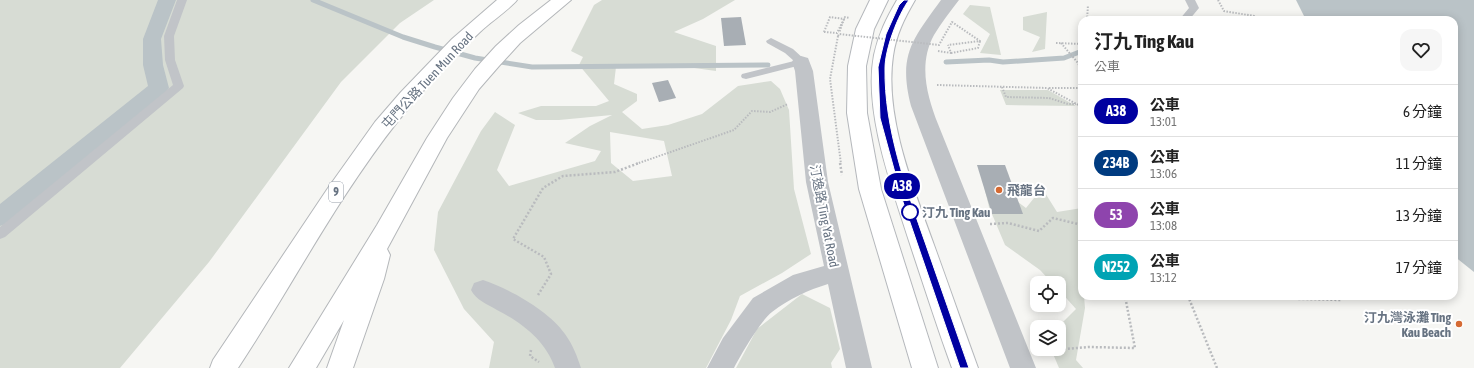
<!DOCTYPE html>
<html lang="zh-TW">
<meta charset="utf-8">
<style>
:root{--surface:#fff;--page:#f6f6f6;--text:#222;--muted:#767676;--line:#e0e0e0}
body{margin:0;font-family:"Asap Condensed","Noto Sans TC",sans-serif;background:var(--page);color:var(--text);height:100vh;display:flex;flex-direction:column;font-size:15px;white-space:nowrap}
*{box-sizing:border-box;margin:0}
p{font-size:13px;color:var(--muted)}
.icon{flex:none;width:22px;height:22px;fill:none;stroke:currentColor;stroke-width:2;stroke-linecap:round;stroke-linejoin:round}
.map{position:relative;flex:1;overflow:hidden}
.sheet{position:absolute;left:1078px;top:16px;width:380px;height:284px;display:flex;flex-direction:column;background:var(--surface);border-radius:12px;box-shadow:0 2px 10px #0003}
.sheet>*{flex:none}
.badge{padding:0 8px;border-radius:13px;font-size:14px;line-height:26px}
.fabs{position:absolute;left:1030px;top:276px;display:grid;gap:8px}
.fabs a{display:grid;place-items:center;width:36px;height:36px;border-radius:8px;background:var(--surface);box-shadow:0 2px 10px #0003;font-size:20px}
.map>.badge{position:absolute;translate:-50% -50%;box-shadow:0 0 0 2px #fff}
.round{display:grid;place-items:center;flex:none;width:42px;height:42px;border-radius:12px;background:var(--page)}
.summary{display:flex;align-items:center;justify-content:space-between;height:68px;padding:0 16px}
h1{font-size:19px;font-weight:700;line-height:30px}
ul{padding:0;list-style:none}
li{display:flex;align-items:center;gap:12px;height:52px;padding:0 16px;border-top:1px solid var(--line)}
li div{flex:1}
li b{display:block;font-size:15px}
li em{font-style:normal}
li .badge{min-width:44px;font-weight:700;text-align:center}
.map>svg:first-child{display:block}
</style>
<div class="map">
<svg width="1474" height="368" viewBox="0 0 1474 368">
<rect width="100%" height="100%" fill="#f6f6f3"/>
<!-- green -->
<g fill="#d7dcd4" fill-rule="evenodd">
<path d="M 0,0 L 434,0 L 400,23 L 341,82 L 209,262 L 120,368 L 0,368 Z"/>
<path d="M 602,0 L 735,0 L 703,19 L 674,32 L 716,46 L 716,71 L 673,65 L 616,67 L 614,84 L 637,94 L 637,101 L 622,112 L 642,129 L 668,125 L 702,114 L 738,86 L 771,81 L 780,89 L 789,110 L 794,189 L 811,254 L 782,273 L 740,296 L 731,320 L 706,368 L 489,368 L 494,342 L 464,309 L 434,250 L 438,212 L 481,131 L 495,112 L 515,125 L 497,170 L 509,186 L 595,161 L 601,151 L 565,143 L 590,126 L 612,115 L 559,120 L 536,120 L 518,113 L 541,106 L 596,106 L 609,101 L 579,65 L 583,57 L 571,51 L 594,5 ZM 610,132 L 664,141 L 672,176 L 633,181 L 611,163 Z"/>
<path d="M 970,5 L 990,7 L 1001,55 L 980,53 L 990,34 L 963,14 Z"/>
<path d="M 1047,12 L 1045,49 L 1032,52 L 1040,37 L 1023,30 L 1023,17 Z"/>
<path d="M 1000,90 L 1048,90 L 1076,106 L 1006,105 Z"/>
<path d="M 981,174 L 1026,208 L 1042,188 L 1057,212 L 1082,208 L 1082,296 L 1084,296 L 1085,308 L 1076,360 L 1083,368 L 1059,368 L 1051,349 L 1059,349 L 1059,327 L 1058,327 L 1076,309 L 1059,290 L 1059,283 L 1052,283 L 1040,270 L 1005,245 L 989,207 Z"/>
<path d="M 802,294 L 830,308 L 840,349 L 831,363 L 832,368 L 736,368 L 757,329 Z"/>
</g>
<!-- water -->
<path fill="#bac3c7" d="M 1296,0 L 1474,0 L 1474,272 L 1454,256 L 1454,20 L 1306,20 Z"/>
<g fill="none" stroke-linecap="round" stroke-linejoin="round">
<!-- stream -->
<g stroke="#bac3c7" stroke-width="5">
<path d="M 313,0 L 403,37 L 435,47 L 475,58 L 532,67 L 768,65"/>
<path d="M 946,62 L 989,60 L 1003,62 L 1064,58 L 1082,51"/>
</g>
<!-- canal -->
<path fill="#bac3c7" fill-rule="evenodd" d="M 158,0 L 176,0 L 161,39 L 163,65 L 169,88 L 166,92 L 8,223 L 0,226 L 0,204 L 148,86 L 143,65 L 143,39 Z"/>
</g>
<!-- building -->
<g fill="#a8aeb4">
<path d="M 741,17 L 746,45 L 724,46 L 721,18 Z"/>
<path d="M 668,80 L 676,98 L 659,102 L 652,83 Z"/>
<path d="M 977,165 L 1005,165 L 1023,214 L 992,214 Z"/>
</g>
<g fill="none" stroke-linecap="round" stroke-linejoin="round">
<!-- primary casing -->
<g stroke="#b5b8bc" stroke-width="2">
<g id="primary">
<path d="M 870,0 L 888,0 L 874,29 L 866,66 L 867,113 L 881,189 L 938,368 L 912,368 L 859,189 L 847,113 L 848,66 L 856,29 Z"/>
<path d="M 897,0 L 915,0 C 904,19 896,35 893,56 C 884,117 914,189 934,245 C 949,286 963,327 978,368 L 952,368 C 937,327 924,286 910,244 C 893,190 863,112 874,55 C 879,33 886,19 897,0 Z"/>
</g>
</g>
<!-- highway casing -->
<g stroke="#b4b7ba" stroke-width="2">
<g id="highway">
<path d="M 497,0 L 517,0 C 509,10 490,22 480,32 C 451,59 423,90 398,121 C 337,198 292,286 238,368 L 210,368 L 213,360 L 328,188 L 375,122 L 401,92 L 452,39 Z"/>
<path d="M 551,0 L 571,0 L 520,43 L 499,66 L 479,89 L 447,138 L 387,249 L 390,255 L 384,279 L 353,368 L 327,368 L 344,320 L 316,368 L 289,368 L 377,225 L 427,138 L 453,98 L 475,69 L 496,46 L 519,25 Z"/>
</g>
</g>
<!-- path-far1 -->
<g stroke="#b9bbbe" stroke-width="2" stroke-dasharray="1.5 1.5" stroke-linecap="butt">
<path d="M 1218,0 L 1224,11 L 1254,16 L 1256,20"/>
<path d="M 1087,20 L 1088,5"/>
<path d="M 824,32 L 837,33 L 845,17 L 850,18"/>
<path d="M 838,36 L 830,79 L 841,164"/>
<path d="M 1056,43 L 1082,44"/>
<path d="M 1061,43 L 1078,63 L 1082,72"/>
<path d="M 938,51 L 951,53 L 948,45"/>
<path d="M 951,53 L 978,48 L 980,41"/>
<path d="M 937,85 L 1047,88 L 1082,107"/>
<path d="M 1002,87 L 1006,97 L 1049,98 L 1068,104 L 1076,104"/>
<path d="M 1049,88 L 1082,88"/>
<path d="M 636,164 L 734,130 L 752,111 L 770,112 L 788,104"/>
</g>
<!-- path -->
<g stroke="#b9bbbe" stroke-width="2.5" stroke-dasharray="2 2" stroke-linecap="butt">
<path d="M 840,163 L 842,175"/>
<path d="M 990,224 L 1008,223 L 1039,231 L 1053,218 L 1082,225"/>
<path d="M 538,295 L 551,274 L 544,257 L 513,239 L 543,188 L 563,176 L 615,172 L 639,163"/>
<path d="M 531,350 L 530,356 L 539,362"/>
<path d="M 1040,351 L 1089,347 L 1135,348 L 1125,296"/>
<path d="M 1217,368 L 1188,296 L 1341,300 L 1338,296"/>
</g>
<!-- lane -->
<g fill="#c1c4c8" fill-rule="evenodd">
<path d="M 177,0 L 187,0 L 174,36 L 175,60 L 184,86 L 183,88 L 5,237 L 0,239 L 0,227 L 173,85 L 165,60 L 164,36 Z"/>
<path d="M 1185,0 L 1195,0 L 1199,8 L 1189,20 L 1179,20 L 1189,8 Z"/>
<path d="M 771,38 L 793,49 L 805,60 L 806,62 L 805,64 L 746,79 L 742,78 L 741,76 L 742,74 L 794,61 L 785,53 L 767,43 L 766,41 Z"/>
</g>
<!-- street -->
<g fill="#c1c4c8" fill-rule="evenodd">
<path d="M 941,0 L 959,0 C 950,12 941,23 934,35 C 918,64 927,96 938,124 L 1036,368 L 1010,368 L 911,106 C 898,55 912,40 941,0 Z"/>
<path d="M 801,56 L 808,58 L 813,71 L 828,182 L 872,368 L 846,368 L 828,284 C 808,290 789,299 772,312 C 762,319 740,356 734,368 L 707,368 L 723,338 L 753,298 L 793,275 L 824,266 L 806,182 L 795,71 L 792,62 L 794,58 Z"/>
<path d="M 483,280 C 510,289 549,311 565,334 C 573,345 577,356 581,368 L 555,368 C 545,340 522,323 497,310 C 487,304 476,300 471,290 L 474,283 Z"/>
</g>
<!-- primary -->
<use href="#primary" fill="#fff" fill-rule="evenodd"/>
<!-- highway -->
<use href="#highway" fill="#fff" fill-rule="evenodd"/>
<!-- path-bridge -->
<g stroke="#b9bbbe" stroke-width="2" stroke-dasharray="1.5 1.5" stroke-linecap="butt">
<path d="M 824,32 L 830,17 L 844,19 L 839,33"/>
<path d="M 838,36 L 839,34 L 939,45 L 952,22 L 980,41 L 948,45"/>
</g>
</g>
<!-- line -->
<path fill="#0000a0" stroke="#fff" d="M 904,0 L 909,0 C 898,15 885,49 885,68 C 884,128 906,188 926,245 C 940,286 955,327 969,368 L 960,368 L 903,202 L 880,118 L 878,67 L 886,34 L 899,5 Z"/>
<!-- markers -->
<g fill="#d56a33" stroke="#fff" stroke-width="1.5">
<circle cx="999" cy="190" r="4"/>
<circle cx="1459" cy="324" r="4"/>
</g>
<circle fill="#fff" stroke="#0000a0" stroke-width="2" cx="910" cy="212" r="8"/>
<g text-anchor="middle" stroke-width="4" stroke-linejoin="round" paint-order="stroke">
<!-- shield labels -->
<rect fill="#fff" stroke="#959da8" stroke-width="1" x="329" y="182" width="14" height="20" rx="3"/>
<g font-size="12" font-weight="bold" fill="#677382">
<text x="336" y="196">9</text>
</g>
<!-- street labels -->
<g font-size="13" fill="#677382" stroke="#fff">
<text transform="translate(427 80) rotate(-47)" y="5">屯門公路 Tuen Mun Road</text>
<text transform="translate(825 216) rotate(79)" y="5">汀逸路 Ting Yat Road</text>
</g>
<!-- poi labels -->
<g font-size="13" font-weight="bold" fill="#677382" stroke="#fff" text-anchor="start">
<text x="1007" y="195">飛龍台</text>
<text x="1451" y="322" text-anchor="end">汀九灣泳灘 Ting<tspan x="1451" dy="15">Kau Beach</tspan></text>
</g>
<!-- stop labels -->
<g font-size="13" font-weight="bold" fill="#677382" stroke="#fff" text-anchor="start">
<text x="922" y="217">汀九 Ting Kau</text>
</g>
</g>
</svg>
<div class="fabs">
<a><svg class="icon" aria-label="locate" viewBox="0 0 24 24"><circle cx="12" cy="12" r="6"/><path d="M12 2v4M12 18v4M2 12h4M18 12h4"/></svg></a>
<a><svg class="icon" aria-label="layers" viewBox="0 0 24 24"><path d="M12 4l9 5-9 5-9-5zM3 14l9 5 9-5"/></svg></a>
</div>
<b class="badge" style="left:902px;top:186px;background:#0000a0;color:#fff">A38</b>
<section class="sheet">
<div class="summary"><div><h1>汀九 Ting Kau</h1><p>公車</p></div><a class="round"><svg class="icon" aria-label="heart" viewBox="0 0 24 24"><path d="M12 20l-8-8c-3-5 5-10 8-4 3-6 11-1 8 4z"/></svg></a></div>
<ul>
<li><span class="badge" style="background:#0000a0;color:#fff">A38</span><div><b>公車</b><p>13:01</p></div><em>6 分鐘</em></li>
<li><span class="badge" style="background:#003b80;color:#fff">234B</span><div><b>公車</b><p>13:06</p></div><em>11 分鐘</em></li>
<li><span class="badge" style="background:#8e44ad;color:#fff">53</span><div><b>公車</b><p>13:08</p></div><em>13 分鐘</em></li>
<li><span class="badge" style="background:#00a3b4;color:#fff">N252</span><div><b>公車</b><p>13:12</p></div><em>17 分鐘</em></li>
</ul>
</section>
</div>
